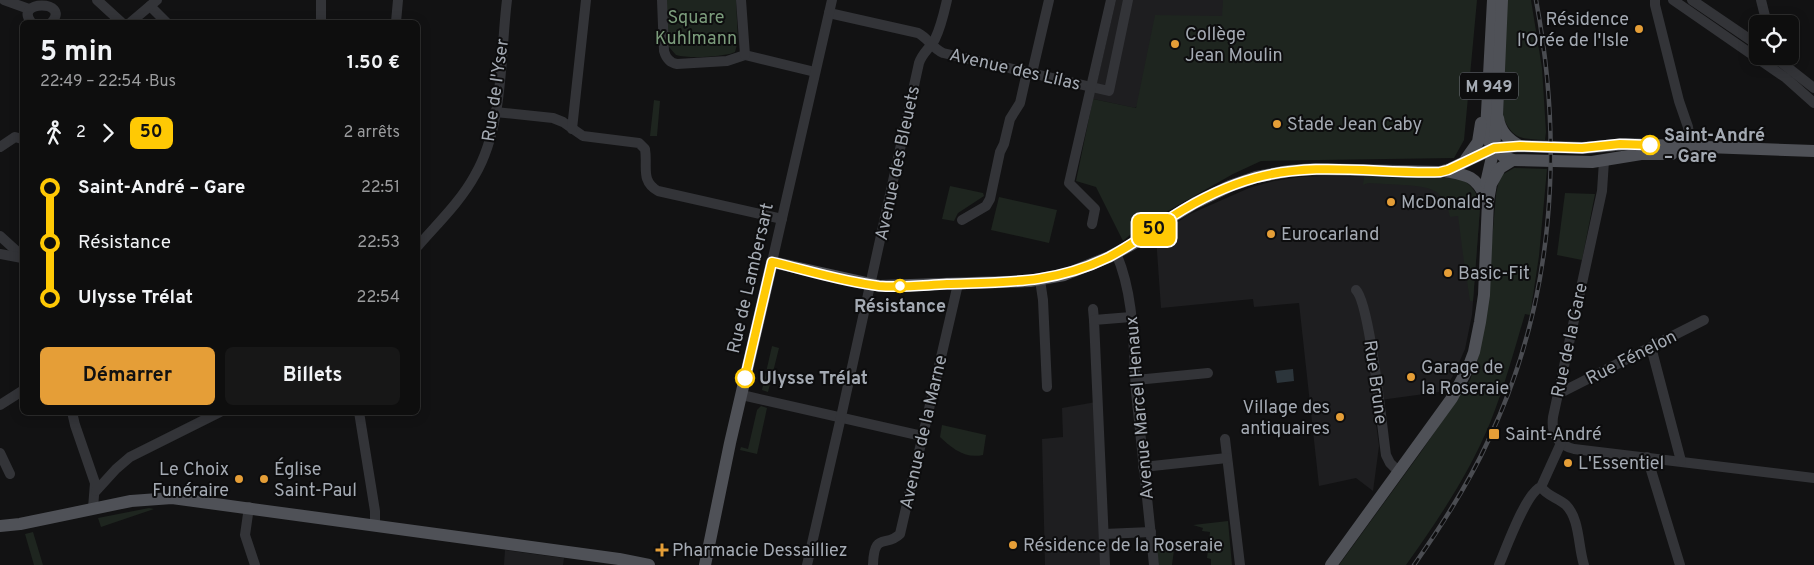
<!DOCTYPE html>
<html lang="fr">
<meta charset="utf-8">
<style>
:root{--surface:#0e0e0e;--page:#171717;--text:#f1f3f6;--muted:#9b9c9e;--line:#2e2e2e;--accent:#e59e37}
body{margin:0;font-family:Overpass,sans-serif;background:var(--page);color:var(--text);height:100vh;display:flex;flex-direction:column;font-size:19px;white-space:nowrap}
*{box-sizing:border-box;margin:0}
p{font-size:16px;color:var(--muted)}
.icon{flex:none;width:28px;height:28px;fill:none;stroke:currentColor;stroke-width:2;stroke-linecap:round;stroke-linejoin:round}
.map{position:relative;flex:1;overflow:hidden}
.panel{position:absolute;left:20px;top:20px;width:400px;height:395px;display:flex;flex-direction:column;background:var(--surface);border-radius:8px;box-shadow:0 2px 12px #0003,0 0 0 1px var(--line)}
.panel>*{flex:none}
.badge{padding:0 10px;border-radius:8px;font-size:18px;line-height:32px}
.controls{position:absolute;left:1749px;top:15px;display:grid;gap:10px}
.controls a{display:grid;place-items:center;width:50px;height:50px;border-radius:8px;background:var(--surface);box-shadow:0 2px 12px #0003,0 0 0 1px var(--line);font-size:25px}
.map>.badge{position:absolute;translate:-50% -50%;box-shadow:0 0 0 2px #fff}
.legs{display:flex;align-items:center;gap:8px;height:55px;padding:0 20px;font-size:16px}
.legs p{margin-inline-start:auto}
.summary{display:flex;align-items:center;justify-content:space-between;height:85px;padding:0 20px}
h1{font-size:28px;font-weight:700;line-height:38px}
.action{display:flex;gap:10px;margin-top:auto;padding:10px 20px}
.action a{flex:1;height:58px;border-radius:8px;background:var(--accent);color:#111;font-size:20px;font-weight:700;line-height:58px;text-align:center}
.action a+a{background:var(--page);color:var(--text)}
ul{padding:0 20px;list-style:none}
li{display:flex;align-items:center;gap:18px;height:55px;font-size:19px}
li i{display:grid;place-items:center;width:8px;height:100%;margin:0 6px;background:currentColor}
li i::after{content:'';width:12px;height:12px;margin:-6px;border:4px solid;border-radius:50%;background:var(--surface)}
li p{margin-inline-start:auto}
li:first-child i{background:linear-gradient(#0000 50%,currentColor 0)}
li:last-child i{background:linear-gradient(currentColor 50%,#0000 0)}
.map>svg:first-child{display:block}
</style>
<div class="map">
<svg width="1814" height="565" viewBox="0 0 1814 565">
<rect width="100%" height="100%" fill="#121213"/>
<!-- built -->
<g fill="#1e1e20">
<path d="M 1116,0 L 1246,0 L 1135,108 L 1093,99 Z"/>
<path d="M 1324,176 L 1460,178 L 1480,208 L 1472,315 L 1465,349 L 1454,374 L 1442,394 L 1439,392 L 1373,401 L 1379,446 L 1373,491 L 1356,478 L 1319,486 L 1299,303 L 1254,307 L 1253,299 L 1161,308 L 1156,237 L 1188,215 L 1249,188 L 1274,181 L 1300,177 Z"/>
<path d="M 1096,402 L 1102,565 L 1045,565 L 1042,439 L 1063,437 L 1062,408 Z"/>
<path d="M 505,550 L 564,558 L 563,565 L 504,565 Z"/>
</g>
<!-- green -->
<g fill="#1e251f">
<path d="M 666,0 L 736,0 L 738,41 L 735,52 C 723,57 689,59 676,55 L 669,47 Z"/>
<path d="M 1223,0 L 1477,0 L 1464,140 L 1454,158 L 1261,161 L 1233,174 L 1152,220 L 1139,227 L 1123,241 L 1096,187 L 1076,181 L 1093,99 L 1136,108 L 1155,15 L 1222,16 Z"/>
<path d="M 1506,0 L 1531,0 L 1542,68 L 1546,132 L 1545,140 C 1521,138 1514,141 1503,117 Z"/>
<path d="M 654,100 L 660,101 L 657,136 L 650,136 Z"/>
<path d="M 1514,168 L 1547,169 L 1539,256 L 1530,315 L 1525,314 C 1514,351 1504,388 1490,423 C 1469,474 1438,520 1406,565 L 1339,565 L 1421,452 L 1470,380 L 1479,355 L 1486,312 L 1496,194 L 1500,176 Z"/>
<path d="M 1364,177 L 1460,178 C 1472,185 1479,194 1480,208 L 1473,301 L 1470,301 L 1467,281 L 1468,280 L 1466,278 L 1458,216 L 1450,217 C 1445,188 1429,187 1404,185 C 1392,184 1380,184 1368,183 L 1363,185 Z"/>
<path d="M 950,186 L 983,193 L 984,196 L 958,213 L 954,221 L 942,219 Z"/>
<path d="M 1565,193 L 1595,194 L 1582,260 L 1557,255 Z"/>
<path d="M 999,197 L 1057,210 L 1049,243 L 991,230 Z"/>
<path d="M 772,346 L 779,348 L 768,392 L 762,390 Z"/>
<path d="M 761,406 L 767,408 L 757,454 L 740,450 L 741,447 L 748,449 L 757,410 Z"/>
<path d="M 942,425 L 986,435 L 983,455 C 964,459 952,448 940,437 Z"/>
<path d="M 149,508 L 154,509 L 101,527 L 98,518 Z"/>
<path d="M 1228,521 L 1232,565 L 1211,565 L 1211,559 L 1207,558 L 1210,532 L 1202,531 L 1203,528 L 1193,525 Z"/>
<path d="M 33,532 L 43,565 L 34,565 L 25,534 Z"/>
<path d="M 1155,542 L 1175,542 L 1172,565 L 1159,565 Z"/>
</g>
<!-- water -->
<path fill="#2c353b" d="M 1293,369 L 1294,381 L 1277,383 L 1275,371 Z"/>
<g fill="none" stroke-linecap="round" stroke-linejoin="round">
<!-- minor -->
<g stroke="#333438" stroke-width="10">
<path d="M 4,0 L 29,9"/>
<path d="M 97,0 L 121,22"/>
<path d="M 321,0 L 321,22"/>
<path d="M 662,0 L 664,51 C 666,58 670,63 677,64 L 727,61 L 745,55 L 815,72"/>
<path d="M 741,0 L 745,55"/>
<path d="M 1655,0 L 1655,5 L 1679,101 L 1688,127 L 1692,154"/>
<path d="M 1673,0 L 1786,78 L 1814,103"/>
<path d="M 1692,0 L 1758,45"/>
<path d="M 1761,0 L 1767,24"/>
<path d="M 150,6 L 166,22"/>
<path d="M 829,13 L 918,33 C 928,38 932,48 943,53 L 1109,91 L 1128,0"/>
<path d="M 31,22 C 14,0 70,0 52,22"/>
<path d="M 131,22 L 157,0"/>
<path d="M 396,22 L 398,0"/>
<path d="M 1773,56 L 1814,88"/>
<path d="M 1032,73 L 1049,0"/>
<path d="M 495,112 L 553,118 L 563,122 L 583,136 L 639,143 L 645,149 C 648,166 640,181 658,191 L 782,219"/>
<path d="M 572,129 L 586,0"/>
<path d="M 0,147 L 15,137 L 22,139"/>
<path d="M 1604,161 L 1602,191 L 1553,417 C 1551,433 1557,445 1574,449 L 1814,478"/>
<path d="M 962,220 L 986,206 L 990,199 L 1000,152 L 1004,144 L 1010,119 L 1020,103 L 1027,72"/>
<path d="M 1092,224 L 1095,209 L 1069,183 L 1111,0"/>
<path d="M 0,236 L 22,256"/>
<path d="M 418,246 C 437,224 461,201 475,175 C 504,125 500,56 507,0"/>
<path d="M 1116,253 C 1135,297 1133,346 1136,392 L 1154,565"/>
<path d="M 0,254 L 22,258"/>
<path d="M 772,262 L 832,0"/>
<path d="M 1040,280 L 1043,300 L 1047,387"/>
<path d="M 1356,290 C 1370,304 1382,427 1386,455 L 1390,463 L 1399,472"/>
<path d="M 1093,309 L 1094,320"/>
<path d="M 1651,347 L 1681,461"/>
<path d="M 1136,380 L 1208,373"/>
<path d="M 1558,394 L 1704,320"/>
<path d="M 742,395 L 922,436"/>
<path d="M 0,405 L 22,391"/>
<path d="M 72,412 L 75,425 L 95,483 L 93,508"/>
<path d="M 359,412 L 375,511 L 375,525"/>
<path d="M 1225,439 L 1240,565"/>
<path d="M 0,453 L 10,474"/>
<path d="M 1647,457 L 1680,565"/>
<path d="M 1143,467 L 1227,458"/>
<path d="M 1541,487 C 1547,496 1558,498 1566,505 C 1580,519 1578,547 1584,565"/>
<path d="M 96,491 L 116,469 L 130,457 L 220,412"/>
<path d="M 249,507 L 245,535 L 255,565"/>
<path d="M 1104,534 L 1151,532"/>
<path d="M 807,565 L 841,417 L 919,63 C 922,53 930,48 935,39 C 941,27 944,13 947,0"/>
<path d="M 873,565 C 874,531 886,548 900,534 L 958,284"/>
<path d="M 1105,565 L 1094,320 L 1131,317"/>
<path d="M 1499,565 C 1506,549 1526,492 1541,487 L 1561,443"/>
</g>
<!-- major -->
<g stroke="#4f5157" stroke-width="12">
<path d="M 1493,0 L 1486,131 L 1488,140 L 1494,148 L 1504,157 L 1513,160 L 1592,162 L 1641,154 L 1672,154"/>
<path d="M 1498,118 C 1500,131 1508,140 1520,146"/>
<path d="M 1466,159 L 1478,142 L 1481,123"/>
<path d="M 1445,171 C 1466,175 1475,175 1485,196"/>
<path d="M 1486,183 L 1494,148 L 1497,116 L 1502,0"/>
<path d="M 0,526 L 20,524 L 131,501 L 172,498 L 619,559 L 649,565"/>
<path d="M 705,565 L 730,443 L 772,262 L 880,286 L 1030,281 L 1064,275 L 1109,257 L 1140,240 L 1169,219 L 1195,203 L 1230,186 L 1256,177 L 1289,171 L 1314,169 L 1440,172 L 1450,169 L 1494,148 L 1520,146 L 1583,148 L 1626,144 L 1814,151"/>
<path d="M 1331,565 L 1452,398 L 1468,368 L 1474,352 L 1480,322 L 1484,295 L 1488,201 L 1491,184 L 1500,168 L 1513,160"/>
</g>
<!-- rail casing -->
<g stroke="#4a4c51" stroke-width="4.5">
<path id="rail" d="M 1414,565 C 1442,525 1468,485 1488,441 C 1554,303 1564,149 1536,0"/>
</g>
<!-- rail -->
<use href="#rail" stroke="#0d0d0e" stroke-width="2.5" stroke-dasharray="8" stroke-linecap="butt"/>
</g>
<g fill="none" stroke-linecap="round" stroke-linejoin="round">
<!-- line-1 casing -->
<g stroke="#fff" stroke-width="11">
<path id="line-1" d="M 745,378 L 772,262 C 806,270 844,282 879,286 C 901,288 925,285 947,284 C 1007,282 1054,284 1109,257 C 1132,245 1152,230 1173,216 C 1198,200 1226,186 1255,178 C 1316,161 1378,174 1440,172 L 1448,170 L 1494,148 L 1520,146 L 1582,148 L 1620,144 L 1650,145"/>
</g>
<!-- line-1 -->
<use href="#line-1" stroke="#ffc904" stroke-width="8"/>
</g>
<!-- markers -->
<g fill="#e59e37" stroke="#0d0d0e" stroke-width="2">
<circle cx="1639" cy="29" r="5"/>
<circle cx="1175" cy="44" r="5"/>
<circle cx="1277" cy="124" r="5"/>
<circle cx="1391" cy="202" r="5"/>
<circle cx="1271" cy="234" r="5"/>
<circle cx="1448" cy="273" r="5"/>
<circle cx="1411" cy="377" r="5"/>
<circle cx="1340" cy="417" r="5"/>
<rect x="1488" y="428" width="12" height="12" rx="2.5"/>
<circle cx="1568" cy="463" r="5"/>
<circle cx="239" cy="479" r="5"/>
<circle cx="264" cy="479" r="5"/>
<circle cx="1013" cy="545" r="5"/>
<path d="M659.5 542.5h5v5h5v5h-5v5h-5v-5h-5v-5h5z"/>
</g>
<g fill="#fff" stroke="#ffc904" stroke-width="2.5">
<circle cx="1650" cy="145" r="9"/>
<circle cx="900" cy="286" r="6"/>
<circle cx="745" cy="378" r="9"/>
</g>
<g text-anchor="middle" stroke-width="4" stroke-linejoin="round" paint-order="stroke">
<!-- shield labels -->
<rect fill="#0d0d0e" stroke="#777b82" stroke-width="1" x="1460" y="72.5" width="58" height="27" rx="4"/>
<g font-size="16" font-weight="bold" fill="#a4aab3">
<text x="1489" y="92">M 949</text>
</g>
<!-- park labels -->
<g font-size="18" fill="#7c9d7c" stroke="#0d0d0e">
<text x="696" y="23">Square<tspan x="696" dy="21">Kuhlmann</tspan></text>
</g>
<!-- poi labels -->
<g font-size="18" fill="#a4aab3" stroke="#0d0d0e" text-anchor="start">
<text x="1629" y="25" text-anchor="end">Résidence<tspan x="1629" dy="21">l'Orée de l'Isle</tspan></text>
<text x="1185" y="40">Collège<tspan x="1185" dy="21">Jean Moulin</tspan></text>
<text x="1287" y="130">Stade Jean Caby</text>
<text x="1401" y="208">McDonald's</text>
<text x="1281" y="240">Eurocarland</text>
<text x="1458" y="279">Basic-Fit</text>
<text x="1421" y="373">Garage de<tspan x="1421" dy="21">la Roseraie</tspan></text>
<text x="1330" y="413" text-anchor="end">Village des<tspan x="1330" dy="21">antiquaires</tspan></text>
<text x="1505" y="440">Saint-André</text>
<text x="1578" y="469">L'Essentiel</text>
<text x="229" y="475" text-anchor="end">Le Choix<tspan x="229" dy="21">Funéraire</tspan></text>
<text x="274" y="475">Église<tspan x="274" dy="21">Saint-Paul</tspan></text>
<text x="1023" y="551">Résidence de la Roseraie</text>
<text x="672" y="556">Pharmacie Dessailliez</text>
</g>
<!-- street labels -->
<g font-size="18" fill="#a4aab3" stroke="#0d0d0e">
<text transform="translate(1015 69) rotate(13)" y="6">Avenue des Lilas</text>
<text transform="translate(495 90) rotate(-82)" y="6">Rue de l'Yser</text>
<text transform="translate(897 163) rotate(-78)" y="6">Avenue des Bleuets</text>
<text transform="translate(750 278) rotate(-77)" y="6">Rue de Lambersart</text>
<text transform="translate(1569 340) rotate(-78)" y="6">Rue de la Gare</text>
<text transform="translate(1631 357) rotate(-27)" y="6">Rue Fénelon</text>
<text transform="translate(1376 382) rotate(82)" y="6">Rue Brune</text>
<text transform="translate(1139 408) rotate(-95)" y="6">Avenue Marcel Henaux</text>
<text transform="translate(923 432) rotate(-77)" y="6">Avenue de la Marne</text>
</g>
<!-- stop labels -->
<g font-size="18" font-weight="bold" fill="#a4aab3" stroke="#0d0d0e" text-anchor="start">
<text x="1664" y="141">Saint-André<tspan x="1664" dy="21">– Gare</tspan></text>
<text x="900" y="312" text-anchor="middle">Résistance</text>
<text x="759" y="384">Ulysse Trélat</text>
</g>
</g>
</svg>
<div class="controls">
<a><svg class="icon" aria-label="locate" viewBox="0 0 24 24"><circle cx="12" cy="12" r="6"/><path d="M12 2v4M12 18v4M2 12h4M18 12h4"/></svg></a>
</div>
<b class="badge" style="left:1154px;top:230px;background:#ffc904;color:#111">50</b>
<section class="panel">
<div class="summary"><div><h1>5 min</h1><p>22:49 – 22:54 · Bus</p></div><b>1.50 €</b></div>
<div class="legs"><svg class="icon" aria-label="walk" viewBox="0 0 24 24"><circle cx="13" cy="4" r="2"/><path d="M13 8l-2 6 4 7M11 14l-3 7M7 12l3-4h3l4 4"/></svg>2<svg class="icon" aria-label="forward" viewBox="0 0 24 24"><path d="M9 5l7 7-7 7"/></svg><b class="badge" style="background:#ffc904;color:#111">50</b><p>2 arrêts</p></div>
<ul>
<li><i style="color:#ffc904"></i><b>Saint-André – Gare</b><p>22:51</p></li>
<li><i style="color:#ffc904"></i><span>Résistance</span><p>22:53</p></li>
<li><i style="color:#ffc904"></i><b>Ulysse Trélat</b><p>22:54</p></li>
</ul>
<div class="action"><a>Démarrer</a><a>Billets</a></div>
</section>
</div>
